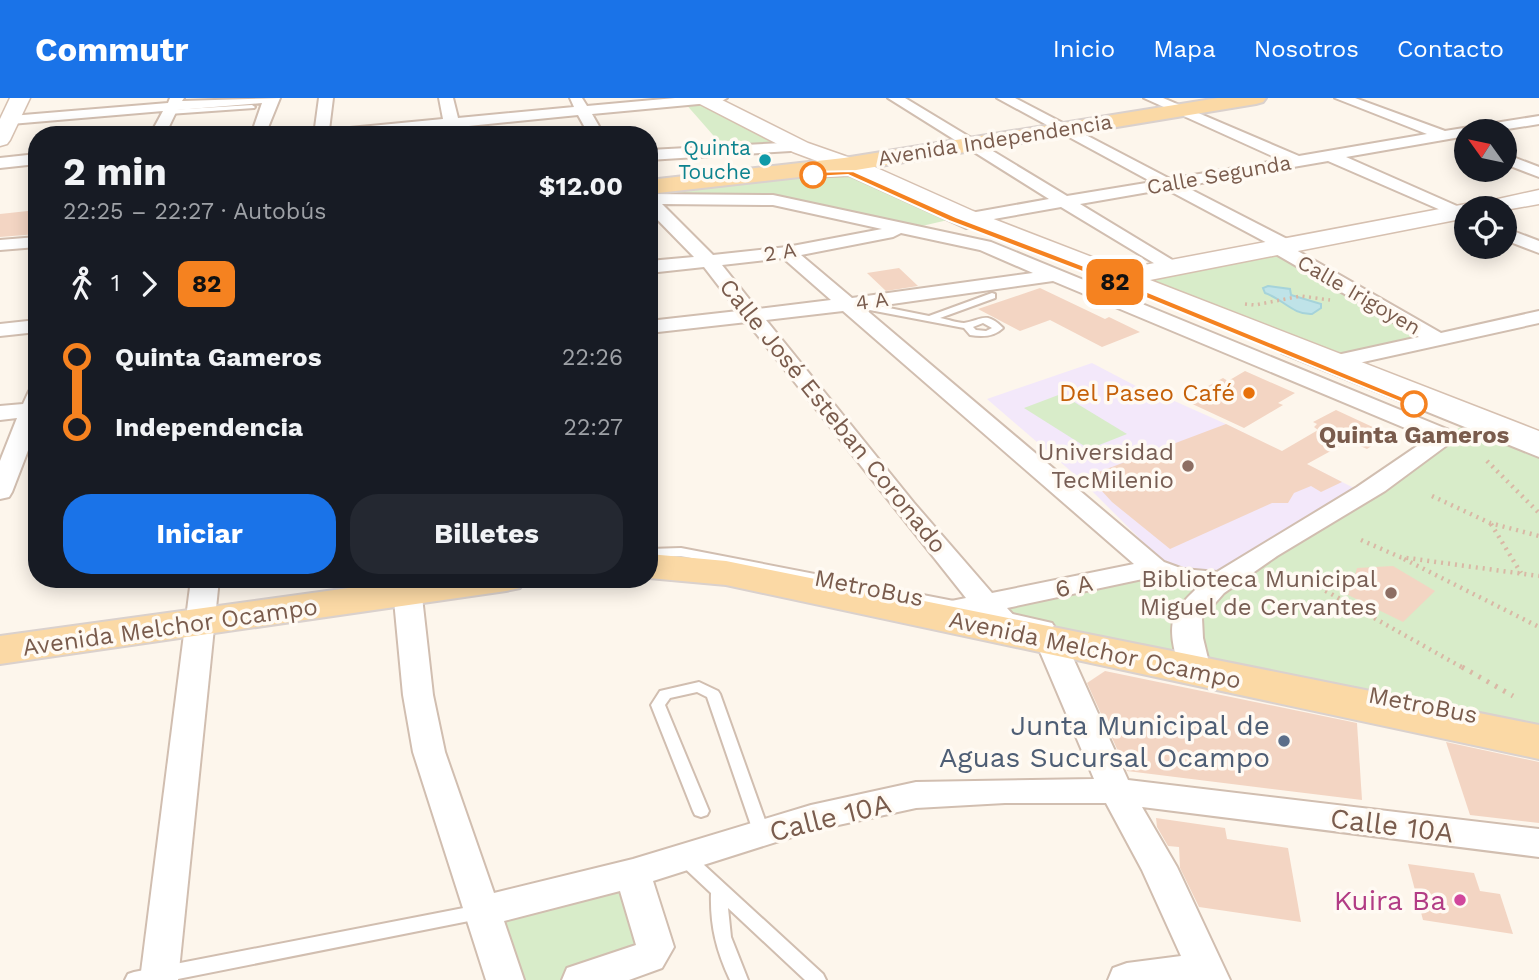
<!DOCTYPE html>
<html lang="es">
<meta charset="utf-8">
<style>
:root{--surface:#171b24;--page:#242831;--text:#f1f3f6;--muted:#9ea1a6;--accent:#1a73e8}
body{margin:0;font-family:"Work Sans",sans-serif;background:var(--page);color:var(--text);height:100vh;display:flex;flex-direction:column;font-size:26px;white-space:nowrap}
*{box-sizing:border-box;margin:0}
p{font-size:23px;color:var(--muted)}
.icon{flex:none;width:38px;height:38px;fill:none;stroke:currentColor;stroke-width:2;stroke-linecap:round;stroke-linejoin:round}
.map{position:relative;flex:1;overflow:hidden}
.sheet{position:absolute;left:28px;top:28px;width:630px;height:462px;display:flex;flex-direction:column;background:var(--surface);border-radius:28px;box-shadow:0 4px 18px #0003}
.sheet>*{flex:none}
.badge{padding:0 14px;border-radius:10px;font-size:24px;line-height:46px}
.needle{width:46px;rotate:303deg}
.buttons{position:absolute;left:1454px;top:21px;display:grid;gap:14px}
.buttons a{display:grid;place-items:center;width:63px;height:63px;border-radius:50%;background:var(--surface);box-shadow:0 4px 18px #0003;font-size:35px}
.map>.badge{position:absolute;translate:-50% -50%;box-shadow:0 0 0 4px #fff}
.legs{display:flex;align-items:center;gap:10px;height:77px;padding:0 35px;font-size:23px}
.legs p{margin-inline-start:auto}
.summary{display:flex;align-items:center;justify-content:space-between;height:119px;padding:0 35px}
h1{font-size:38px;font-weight:700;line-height:52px}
.cta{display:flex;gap:14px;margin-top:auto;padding:14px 35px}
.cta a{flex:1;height:80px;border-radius:28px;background:var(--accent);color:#fff;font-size:28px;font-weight:700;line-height:80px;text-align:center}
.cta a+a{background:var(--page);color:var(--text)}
ul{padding:0 35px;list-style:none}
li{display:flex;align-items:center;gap:24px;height:70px;font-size:26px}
li i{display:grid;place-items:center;width:10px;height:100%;margin:0 9px;background:currentColor}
li i::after{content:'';width:18px;height:18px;margin:-9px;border:5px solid;border-radius:50%;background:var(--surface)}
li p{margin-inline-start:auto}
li:first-child i{background:linear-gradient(#0000 50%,currentColor 0)}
li:last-child i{background:linear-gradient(currentColor 50%,#0000 0)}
header{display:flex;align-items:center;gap:42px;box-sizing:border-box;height:98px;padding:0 35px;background:var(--accent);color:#fff}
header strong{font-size:33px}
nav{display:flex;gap:38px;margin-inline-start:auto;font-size:24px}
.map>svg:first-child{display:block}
</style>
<header>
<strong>Commutr</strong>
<nav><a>Inicio</a><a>Mapa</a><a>Nosotros</a><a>Contacto</a></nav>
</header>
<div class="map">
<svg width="1539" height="882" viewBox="0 0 1539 882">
<rect width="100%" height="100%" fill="#fdf6ec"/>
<!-- education -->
<path fill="#f3e8fa" d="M 1092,265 L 1155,298 L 1161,297 L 1226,326 L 1360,393 L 1227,474 L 1206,477 L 1168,469 L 1080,381 L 987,301 Z"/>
<!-- green -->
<g fill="#d8ecc9">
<path d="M 706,2 L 802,49 L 727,53 L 684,4 Z"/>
<path d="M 844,67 L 965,118 L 909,131 L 793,106 L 649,101 L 649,89 Z"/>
<path d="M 1280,151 L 1439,242 L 1336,264 L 1120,179 Z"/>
<path d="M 1061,296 L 1127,336 L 1089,351 L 1024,310 Z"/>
<path d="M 1475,319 L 1539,344 L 1539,644 L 1016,535 L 984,504 L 1154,470 L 1221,483 L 1345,407 Z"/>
<path d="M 633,775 L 654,841 L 581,882 L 505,882 L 483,813 Z"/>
</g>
<!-- water -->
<path fill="#bfe3e8" stroke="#a5d3da" stroke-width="2" d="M 1268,188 L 1290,191 L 1291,197 L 1321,206 L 1321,210 L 1312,216 C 1293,217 1283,201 1265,195 L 1263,190 Z"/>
<!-- building -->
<g fill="#f3d5c3">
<path d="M 37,112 L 37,136 L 0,139 L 0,116 Z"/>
<path d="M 899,170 L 918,188 L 886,193 L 867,175 Z"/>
<path d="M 1040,190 L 1105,221 L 1109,219 L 1140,234 L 1102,249 L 1050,222 L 1020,233 L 978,211 Z"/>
<path d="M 1245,273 L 1295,295 L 1278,305 L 1283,307 L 1244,330 L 1188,304 L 1204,296 L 1199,293 L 1223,280 L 1228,283 Z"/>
<path d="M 1336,312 L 1377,331 L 1379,343 L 1367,351 L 1349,343 L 1307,366 L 1342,384 L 1321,394 L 1311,388 L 1294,395 L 1288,405 L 1272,405 L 1170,451 L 1112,404 L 1088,378 L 1226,326 L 1282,353 L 1318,332 L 1314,329 L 1317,326 L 1313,324 Z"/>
<path d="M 1393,468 L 1435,493 L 1403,524 L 1348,497 L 1357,470 Z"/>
<path d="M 1105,573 L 1357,625 L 1362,702 L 1127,673 L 1087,585 Z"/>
<path d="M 1446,644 L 1539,664 L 1539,725 L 1470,717 Z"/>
<path d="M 1156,720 L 1225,730 L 1227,741 L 1288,750 L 1301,824 L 1199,809 L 1180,770 L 1179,749 L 1168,748 L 1157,729 Z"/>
<path d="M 1408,766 L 1474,775 L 1480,793 L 1500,796 L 1513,836 L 1423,822 Z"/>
</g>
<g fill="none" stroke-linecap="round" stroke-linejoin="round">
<!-- lane casing -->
<g stroke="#d1beb0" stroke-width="4">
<g id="lane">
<path d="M 252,7 L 255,9 L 254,10 L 169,16 L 166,14 L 169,12 Z"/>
<path d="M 853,73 L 972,126 L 973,128 L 966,130 L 849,77 L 810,79 L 806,77 L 810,75 Z"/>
<path d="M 992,195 L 995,196 L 995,200 L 940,220 C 947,221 957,225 964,225 C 981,223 985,212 1003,230 C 994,239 982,239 970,237 L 964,230 L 854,209 L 849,206 L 854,203 L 929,218 ZM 983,225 L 992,230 L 986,233 L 976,232 L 973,229 Z"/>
<path d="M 1285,250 L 1539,352 L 1539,359 L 1282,255 L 1282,251 Z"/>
<path d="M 681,450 L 959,504 L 966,508 L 959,512 L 681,458 L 649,459 L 649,451 Z"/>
<path d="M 1004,514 L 1052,525 L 1054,528 L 1047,532 L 999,521 L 997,518 L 999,515 Z"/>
<path d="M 699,584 L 718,593 L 720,596 L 770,736 L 768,740 L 762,742 L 756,740 L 754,736 L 707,599 L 697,594 L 670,600 L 665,607 L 709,713 L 707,717 L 701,719 L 695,717 L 693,713 L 651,607 L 660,593 Z"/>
<path d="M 685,753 L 691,755 L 823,876 L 826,882 L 805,882 L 728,810 L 731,839 L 748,882 L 730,882 C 716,852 710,827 711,795 L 679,765 L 677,760 L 679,755 Z"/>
<path d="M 479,807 L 485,809 L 488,814 L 485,819 L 479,821 L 173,882 L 125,882 L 128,876 L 134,874 Z"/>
</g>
</g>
<!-- street casing -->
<g stroke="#d1beb0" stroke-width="4">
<g id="street">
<path d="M 170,0 L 184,0 L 182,3 L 280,0 L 265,37 L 251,37 L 262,5 L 177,12 L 165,37 L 150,37 L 163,13 L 11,26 L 4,22 L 11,18 L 168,5 Z"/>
<path d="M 319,0 L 333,0 L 329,32 L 443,21 L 439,0 L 453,0 L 458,20 L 574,9 L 570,0 L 582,0 L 587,8 L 675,0 L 727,0 L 720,4 L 592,16 L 604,37 L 589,37 L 578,17 L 459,29 L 461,37 L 447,37 L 445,30 L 373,37 L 314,37 Z"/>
<path d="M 888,0 L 905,0 L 1067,98 L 1152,84 L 997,0 L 1015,0 L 1170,81 L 1281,62 L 1144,0 L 1163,0 L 1299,58 L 1427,36 L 1335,0 L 1355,0 L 1445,33 L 1539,18 L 1539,26 L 1495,33 L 1466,33 L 1466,38 L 1346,59 L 1466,112 L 1466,123 L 1328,63 L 1184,88 L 1295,145 L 1298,149 L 1296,152 L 1441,235 L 1539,213 L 1539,225 L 1336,270 L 1328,269 L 1325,264 L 1328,259 L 1419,239 L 1274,155 L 1271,151 L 1273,148 L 1166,91 L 1080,106 L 1179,166 L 1181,170 L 1172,176 L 1061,109 L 971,125 L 965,124 L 962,120 L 965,116 L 1049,101 Z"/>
<path d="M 802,44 L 807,46 L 810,49 L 807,52 L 649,62 L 649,52 Z"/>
<path d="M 37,56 L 37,66 L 0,70 L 0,60 Z"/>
<path d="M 1505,56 L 1539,69 L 1539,79 L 1505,66 Z"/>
<path d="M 649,96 L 773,97 L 991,144 L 1454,334 L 1458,339 L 1385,393 L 1277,458 L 1224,495 L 1202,520 L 1203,540 L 1211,573 L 1207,580 L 1196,583 L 1185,580 C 1177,567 1168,536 1174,520 C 1178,508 1189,498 1198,489 L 1179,487 L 1152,479 L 1007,510 L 1030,535 L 1026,542 C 1004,547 993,529 979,515 L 927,525 L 917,522 L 913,516 L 917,510 L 966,500 L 747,224 L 649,235 L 649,223 L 738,213 L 704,169 L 649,175 L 649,163 L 694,159 L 649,113 ZM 662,106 L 773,107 L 882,131 L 787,149 L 713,157 ZM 901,135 L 980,152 L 1033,175 L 852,200 L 801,157 L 893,139 ZM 783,160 L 831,202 L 757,211 L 722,167 ZM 1053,183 L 1429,340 L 1357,389 L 1217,474 L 1183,471 L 1164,464 L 864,210 ZM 843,213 L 1134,466 L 992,495 L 914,405 L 766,222 Z"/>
<path d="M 1505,130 L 1539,143 L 1539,155 L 1505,142 Z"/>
<path d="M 37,139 L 37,149 L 0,152 L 0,142 Z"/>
<path d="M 37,222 L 37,234 L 0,238 L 0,226 Z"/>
<path d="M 37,291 L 37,329 L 12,394 L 9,399 L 0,401 L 0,363 L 17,320 L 0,322 L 0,308 L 23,306 L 29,293 Z"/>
<path d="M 191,481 L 219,481 L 178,882 L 140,882 Z"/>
<path d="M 392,481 L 420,481 L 433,597 L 445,654 L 494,795 L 633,761 L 811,707 L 916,684 L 1094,681 L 1035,542 L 1040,535 L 1050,533 L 1060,535 L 1065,542 L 1128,682 L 1539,731 L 1539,759 L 1142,709 L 1177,769 L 1230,882 L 1108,882 L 1113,870 L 1127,865 L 1181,858 L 1142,772 L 1106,705 L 1005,705 L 916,710 L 811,733 L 653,783 L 674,849 L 662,870 L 629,882 L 562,882 L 567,870 L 636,847 L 620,793 L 504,823 L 524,882 L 486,882 L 413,654 L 403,597 Z"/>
</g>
</g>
<!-- secondary casing -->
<g stroke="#d6c0b0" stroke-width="3">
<g id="secondary">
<path d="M 10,0 L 30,0 L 10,42 L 7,46 L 0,48 L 0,21 Z"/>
<path d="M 693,0 L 718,0 L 808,45 L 868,66 L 973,113 L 1123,171 L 1466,106 L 1471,107 L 1539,92 L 1539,106 L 1505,112 L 1505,110 L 1466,110 L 1466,120 L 1150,182 L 1539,333 L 1539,354 L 957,123 L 852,76 L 793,54 L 696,4 Z"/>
</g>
</g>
<!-- primary casing -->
<g stroke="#dad1cd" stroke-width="4">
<g id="primary">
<path d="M 1218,0 L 1266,0 L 1263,4 L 1256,6 L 844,74 L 649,96 L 649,82 L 844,60 Z"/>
<path d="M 649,456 L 726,463 L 1539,627 L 1539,661 L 726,487 L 649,480 Z"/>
<path d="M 414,481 L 526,481 L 520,490 L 506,493 L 0,566 L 0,538 Z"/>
</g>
</g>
<!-- path-far2 -->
<path stroke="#d9b8a5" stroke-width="3.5" stroke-dasharray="2 4.5" stroke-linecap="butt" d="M 1245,206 L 1255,207 L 1301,198 L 1330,202"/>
<!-- path-far1 -->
<g stroke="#d9b8a5" stroke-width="4.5" stroke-dasharray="2 5" stroke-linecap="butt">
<path d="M 1487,363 L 1539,415"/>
<path d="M 1432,398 L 1490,425 L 1539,438"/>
<path d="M 1491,426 L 1521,475"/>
<path d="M 1361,442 L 1400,459 L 1539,478"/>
<path d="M 1404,461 L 1539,529"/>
<path d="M 1301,479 L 1465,571"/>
</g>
<!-- path -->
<path stroke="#d9b8a5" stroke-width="5" stroke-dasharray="2.5 7" stroke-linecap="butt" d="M 1462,569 L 1513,598"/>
<!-- lane -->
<use href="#lane" fill="#fff" fill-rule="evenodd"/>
<!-- street -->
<use href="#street" fill="#fff" fill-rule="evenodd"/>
<!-- secondary -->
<use href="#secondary" fill="#fff" fill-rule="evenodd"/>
<!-- primary -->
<use href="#primary" fill="#fbd9a5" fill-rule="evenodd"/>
</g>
<!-- line-1 -->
<path fill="#f58220" stroke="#fff" stroke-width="2" d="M 853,73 L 956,119 L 1087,169 L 1420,306 L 1410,308 L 1080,173 L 949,123 L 848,77 L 813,79 L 809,77 L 813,74 Z"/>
<!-- markers -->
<circle fill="#0f9aa8" stroke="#fffaf3" stroke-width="2.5" cx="765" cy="62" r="7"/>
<g fill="#fff" stroke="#f58220" stroke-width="3.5">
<circle cx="813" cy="77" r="12"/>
<circle cx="1414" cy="306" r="12"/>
</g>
<circle fill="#e8710a" stroke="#fffaf3" stroke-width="2.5" cx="1249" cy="295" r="7"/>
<g fill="#8d6e63" stroke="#fffaf3" stroke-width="2.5">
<circle cx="1188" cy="368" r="7"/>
<circle cx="1391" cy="495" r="7"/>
</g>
<circle fill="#5c6f8a" stroke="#fffaf3" stroke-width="2.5" cx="1284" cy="643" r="7"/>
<circle fill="#d1479c" stroke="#fffaf3" stroke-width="2.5" cx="1460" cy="802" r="7"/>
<g text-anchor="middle" stroke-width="7" stroke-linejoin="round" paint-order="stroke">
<!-- far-street labels -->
<g font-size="21" fill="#7a5c4d" stroke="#fffaf3">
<text transform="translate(995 42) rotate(-9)" y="7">Avenida Independencia</text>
<text transform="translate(1219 77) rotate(-10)" y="7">Calle Segunda</text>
<text transform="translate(780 154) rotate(-9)" y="7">2 A</text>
<text transform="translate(1359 197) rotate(30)" y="7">Calle Irigoyen</text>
<text transform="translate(872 203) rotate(-8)" y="7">4 A</text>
</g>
<!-- far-culture labels -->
<g font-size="21" fill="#0d838f" stroke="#fffaf3" text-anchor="end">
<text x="751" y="57">Quinta<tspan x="751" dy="24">Touche</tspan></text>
</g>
<!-- food labels -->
<g font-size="24" fill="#c56008" stroke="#fffaf3" text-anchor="end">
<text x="1235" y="303">Del Paseo Café</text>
</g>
<!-- street labels -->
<g font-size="24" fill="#7a5c4d" stroke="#fffaf3">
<text transform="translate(833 318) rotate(51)" y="8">Calle José Esteban Coronado</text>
<text transform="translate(1074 488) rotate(-11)" y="8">6 A</text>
<text transform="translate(869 490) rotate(11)" y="8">MetroBus</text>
<text transform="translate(170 529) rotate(-8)" y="8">Avenida Melchor Ocampo</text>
<text transform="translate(1095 552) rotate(12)" y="8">Avenida Melchor Ocampo</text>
<text transform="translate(1423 607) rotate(11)" y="8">MetroBus</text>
</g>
<!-- stop labels -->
<g font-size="24" font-weight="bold" fill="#7a5c4d" stroke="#fffaf3">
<text x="1414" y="345">Quinta Gameros</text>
</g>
<!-- education labels -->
<g font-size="24" fill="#785e54" stroke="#fffaf3" text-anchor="end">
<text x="1174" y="362">Universidad<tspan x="1174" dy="28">TecMilenio</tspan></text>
<text x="1377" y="489">Biblioteca Municipal<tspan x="1377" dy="28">Miguel de Cervantes</tspan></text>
</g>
<!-- near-service labels -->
<g font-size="28" fill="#4e5e75" stroke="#fffaf3" text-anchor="end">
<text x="1270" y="637">Junta Municipal de<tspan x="1270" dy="32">Aguas Sucursal Ocampo</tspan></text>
</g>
<!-- near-street labels -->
<g font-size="28" fill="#7a5c4d" stroke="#fffaf3">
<text transform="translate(830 719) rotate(-14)" y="10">Calle 10A</text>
<text transform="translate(1392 727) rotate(7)" y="10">Calle 10A</text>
</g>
<!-- near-hotel labels -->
<g font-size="28" fill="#b23c85" stroke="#fffaf3" text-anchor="end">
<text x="1446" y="812">Kuira Ba</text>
</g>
</g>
</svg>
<div class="buttons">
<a><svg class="needle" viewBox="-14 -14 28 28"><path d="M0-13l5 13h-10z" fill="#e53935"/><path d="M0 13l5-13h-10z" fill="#9ea1a6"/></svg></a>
<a><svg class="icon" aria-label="locate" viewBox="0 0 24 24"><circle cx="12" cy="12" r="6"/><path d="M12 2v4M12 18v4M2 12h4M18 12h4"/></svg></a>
</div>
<b class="badge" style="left:1115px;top:184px;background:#f58220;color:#111">82</b>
<section class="sheet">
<div class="summary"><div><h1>2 min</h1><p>22:25 – 22:27 · Autobús</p></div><b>$12.00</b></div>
<div class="legs"><svg class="icon" aria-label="walk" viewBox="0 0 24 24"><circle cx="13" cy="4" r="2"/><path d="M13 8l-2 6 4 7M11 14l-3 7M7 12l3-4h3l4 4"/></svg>1<svg class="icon" aria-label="forward" viewBox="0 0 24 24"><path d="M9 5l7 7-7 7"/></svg><b class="badge" style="background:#f58220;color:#111">82</b></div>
<ul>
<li><i style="color:#f58220"></i><b>Quinta Gameros</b><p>22:26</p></li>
<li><i style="color:#f58220"></i><b>Independencia</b><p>22:27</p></li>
</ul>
<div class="cta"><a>Iniciar</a><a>Billetes</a></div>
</section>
</div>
